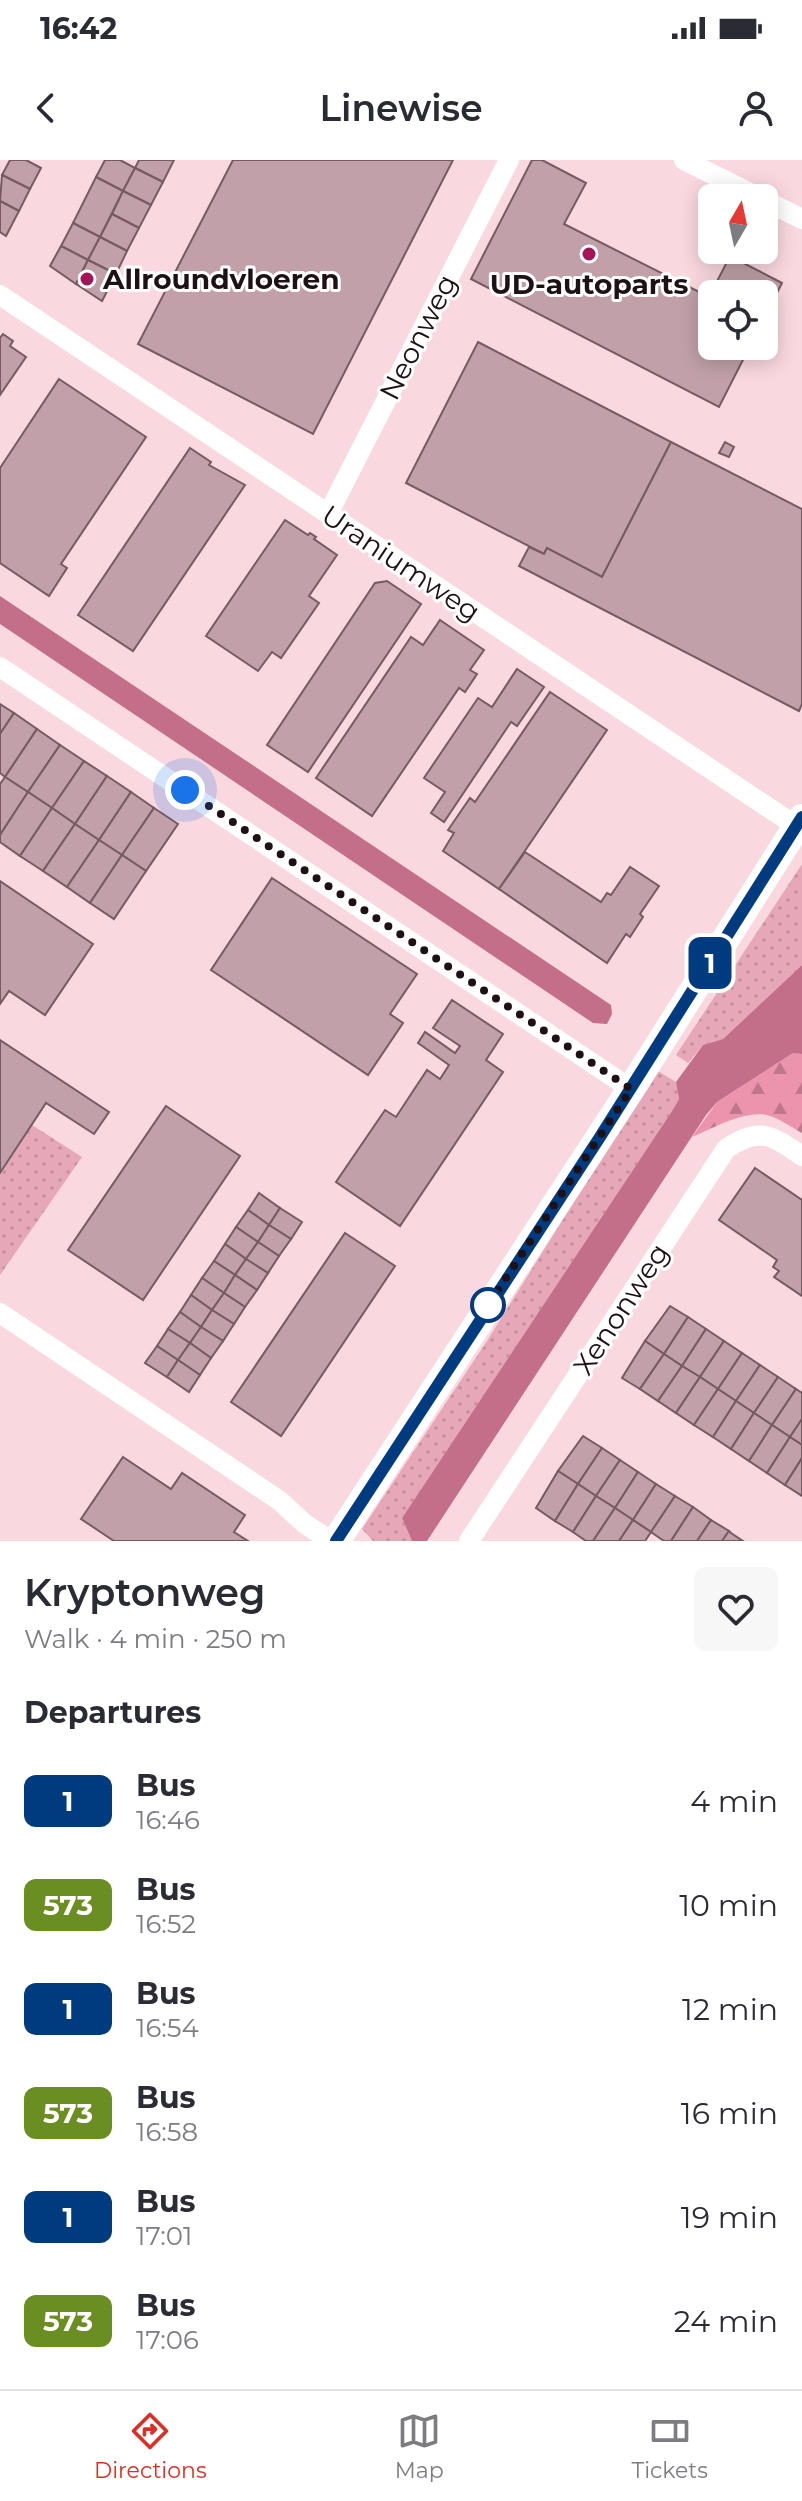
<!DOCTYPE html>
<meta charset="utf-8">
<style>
:root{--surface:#fff;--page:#f7f7f7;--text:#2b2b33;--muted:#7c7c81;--line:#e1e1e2;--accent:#d93025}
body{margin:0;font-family:Montserrat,sans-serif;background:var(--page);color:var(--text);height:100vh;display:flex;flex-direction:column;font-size:30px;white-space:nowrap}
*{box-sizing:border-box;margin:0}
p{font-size:26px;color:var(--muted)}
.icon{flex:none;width:44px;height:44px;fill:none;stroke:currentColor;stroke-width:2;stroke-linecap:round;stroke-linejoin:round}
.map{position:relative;height:1381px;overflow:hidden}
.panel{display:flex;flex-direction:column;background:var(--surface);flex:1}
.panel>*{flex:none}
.badge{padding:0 16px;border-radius:12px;font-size:28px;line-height:52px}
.needle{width:52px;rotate:9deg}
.controls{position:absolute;left:698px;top:24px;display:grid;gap:16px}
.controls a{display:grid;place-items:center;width:80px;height:80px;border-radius:12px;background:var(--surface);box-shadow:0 4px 20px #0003;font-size:40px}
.you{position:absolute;width:40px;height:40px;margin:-20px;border:6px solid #fff;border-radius:50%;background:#1a73e8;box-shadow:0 0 0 12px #1a73e833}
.map>.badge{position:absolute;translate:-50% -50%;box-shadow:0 0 0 4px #fff}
h2{padding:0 24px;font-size:30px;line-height:72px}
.round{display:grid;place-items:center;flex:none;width:84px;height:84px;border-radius:12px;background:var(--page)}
.head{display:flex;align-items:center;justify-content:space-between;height:136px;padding:0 24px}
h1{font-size:38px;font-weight:600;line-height:60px}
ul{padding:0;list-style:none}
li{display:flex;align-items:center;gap:24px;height:104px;padding:0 24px}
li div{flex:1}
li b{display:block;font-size:30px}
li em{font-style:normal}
li .badge{min-width:88px;font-weight:700;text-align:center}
.status{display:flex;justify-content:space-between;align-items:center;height:56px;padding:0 40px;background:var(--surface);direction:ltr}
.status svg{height:22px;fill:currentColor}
header{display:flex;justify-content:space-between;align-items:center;height:104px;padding:0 24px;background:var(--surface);font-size:36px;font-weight:600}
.tabs{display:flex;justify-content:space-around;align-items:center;height:112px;border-top:2px solid var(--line);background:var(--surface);font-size:22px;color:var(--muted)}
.tabs a{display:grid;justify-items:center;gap:4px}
.tabs .active{color:var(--accent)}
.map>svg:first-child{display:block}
</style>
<div class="status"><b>16:42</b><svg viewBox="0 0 49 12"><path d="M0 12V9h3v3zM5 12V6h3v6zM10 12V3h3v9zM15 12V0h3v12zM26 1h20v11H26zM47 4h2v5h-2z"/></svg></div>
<header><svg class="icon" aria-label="back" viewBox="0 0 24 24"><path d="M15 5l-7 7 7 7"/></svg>Linewise<svg class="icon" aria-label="person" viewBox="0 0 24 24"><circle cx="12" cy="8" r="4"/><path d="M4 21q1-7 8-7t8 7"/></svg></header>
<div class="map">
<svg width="802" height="1381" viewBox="0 0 802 1381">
<defs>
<pattern id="grass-dots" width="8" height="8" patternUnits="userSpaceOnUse" patternTransform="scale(2)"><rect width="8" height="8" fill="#e6a8b9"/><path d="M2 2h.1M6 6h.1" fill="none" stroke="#c5909e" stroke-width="1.8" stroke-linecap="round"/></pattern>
<pattern id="forest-firs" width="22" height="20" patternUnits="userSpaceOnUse" patternTransform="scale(2)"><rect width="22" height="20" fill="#ec94ae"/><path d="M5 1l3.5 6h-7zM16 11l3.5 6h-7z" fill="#bf778c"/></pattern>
</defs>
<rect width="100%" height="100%" fill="#fad8e0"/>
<!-- grass -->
<g fill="url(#grass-dots)">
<path d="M 802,704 L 802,805 L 723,879 L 703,885 L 688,903 L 676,895 Z"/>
<path d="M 656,910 L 676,922 L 679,939 L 672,951 L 402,1358 L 412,1381 L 373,1381 L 362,1369 L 487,1181 Z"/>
<path d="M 32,965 L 82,997 L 0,1115 L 0,1015 Z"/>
</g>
<!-- forest -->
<path fill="url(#forest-firs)" d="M 793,893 L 802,894 L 802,973 C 791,967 779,958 767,955 C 744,950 713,968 692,977 L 717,942 Z"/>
<!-- water -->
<g fill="#c36f89">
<path d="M 0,436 L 611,845 L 612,854 L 607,864 L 593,863 L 0,464 Z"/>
<path d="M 802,805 L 802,894 L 793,893 L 717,942 L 706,955 L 427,1381 L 412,1381 L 402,1358 L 672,951 L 679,939 L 676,922 L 703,885 L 723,879 Z"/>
</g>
<!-- building -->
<g fill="#c1a0a9" stroke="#775a62" stroke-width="2">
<path d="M 10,0 L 26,0 L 41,8 L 30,29 L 2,15 Z"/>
<path d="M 105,0 L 120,0 L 135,8 L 123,31 L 96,17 Z"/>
<path d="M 139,0 L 174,0 L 163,22 L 135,8 Z"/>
<path d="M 233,0 L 453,0 L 313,274 L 138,184 Z"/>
<path d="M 532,0 L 542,0 L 586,23 L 564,64 L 709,137 L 730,96 L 782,123 L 764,159 L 764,134 L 712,134 L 712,186 L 750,186 L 719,247 L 471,119 Z"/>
<path d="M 135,8 L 163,22 L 151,45 L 123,31 Z"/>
<path d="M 2,15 L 30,29 L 19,51 L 0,41 Z"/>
<path d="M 96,17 L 123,31 L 100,77 L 73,63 Z"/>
<path d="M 123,31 L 151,45 L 139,68 L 112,54 Z"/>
<path d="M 0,41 L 19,51 L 6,76 L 0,72 Z"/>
<path d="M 112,54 L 139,68 L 127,91 L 100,77 Z"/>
<path d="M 73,63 L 100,77 L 88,100 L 61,86 Z"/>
<path d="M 100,77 L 127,91 L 116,114 L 88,100 Z"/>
<path d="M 61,86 L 88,100 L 76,124 L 50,106 Z"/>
<path d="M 88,100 L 116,114 L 102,141 L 76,124 Z"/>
<path d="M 3,174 L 13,181 L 10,186 L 26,197 L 0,235 L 0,178 Z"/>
<path d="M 478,182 L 671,282 L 602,417 L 547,388 L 544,394 L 406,323 Z"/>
<path d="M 59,219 L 146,277 L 61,404 L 67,408 L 49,436 L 0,403 L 0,308 Z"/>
<path d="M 671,282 L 802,349 L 802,544 L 799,551 L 519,406 L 529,387 L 544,394 L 547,388 L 602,417 Z"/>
<path d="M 725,282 L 734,287 L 729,297 L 719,293 Z"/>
<path d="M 190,288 L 211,302 L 209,305 L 245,325 L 133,491 L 78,455 Z"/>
<path d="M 285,360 L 308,375 L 310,373 L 316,377 L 314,379 L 337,395 L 309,436 L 319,443 L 281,498 L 272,492 L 258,511 L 206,476 Z"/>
<path d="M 387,421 L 421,444 L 308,612 L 267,585 L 375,423 Z"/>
<path d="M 440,460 L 484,490 L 470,510 L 477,514 L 465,532 L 459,528 L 372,656 L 316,618 L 411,477 L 423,485 Z"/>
<path d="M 517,509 L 544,527 L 517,566 L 511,562 L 444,662 L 431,653 L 445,632 L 424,618 L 478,538 L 492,547 Z"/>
<path d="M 550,532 L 607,570 L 499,729 L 443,691 L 454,673 L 448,670 L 470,638 L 475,642 Z"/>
<path d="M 0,544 L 14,553 L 0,574 Z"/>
<path d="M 14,553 L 37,569 L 5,617 L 0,613 L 0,574 Z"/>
<path d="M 37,569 L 60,585 L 28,632 L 5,617 Z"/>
<path d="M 60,585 L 84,601 L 52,648 L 28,632 Z"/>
<path d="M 84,601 L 107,616 L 75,664 L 52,648 Z"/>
<path d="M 107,616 L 131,632 L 99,680 L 75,664 Z"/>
<path d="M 5,617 L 28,632 L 0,675 L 0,624 Z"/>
<path d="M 28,632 L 52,648 L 20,696 L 0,682 L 0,675 Z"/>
<path d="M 131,632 L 154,648 L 122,695 L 99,680 Z"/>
<path d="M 52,648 L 75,664 L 43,711 L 20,696 Z"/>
<path d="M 154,648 L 178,664 L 146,711 L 122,695 Z"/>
<path d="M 75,664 L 99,680 L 67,727 L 43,711 Z"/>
<path d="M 99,680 L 122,695 L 90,743 L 67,727 Z"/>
<path d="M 525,692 L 601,742 L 607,733 L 611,735 L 630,707 L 659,726 L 640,754 L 643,757 L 630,777 L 626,774 L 607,803 L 499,729 Z"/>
<path d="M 122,695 L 146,711 L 114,759 L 90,743 Z"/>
<path d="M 272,718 L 417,814 L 390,854 L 403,863 L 368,915 L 211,810 Z"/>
<path d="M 0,721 L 93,784 L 45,855 L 9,831 L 0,844 Z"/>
<path d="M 452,840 L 503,874 L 486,900 L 503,912 L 400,1066 L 336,1022 L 385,950 L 396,957 L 427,910 L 440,919 L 449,905 L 418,883 L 425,872 L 455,893 L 460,886 L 433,868 Z"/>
<path d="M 0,880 L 109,952 L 94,974 L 46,943 L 0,1013 Z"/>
<path d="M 166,946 L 240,996 L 143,1140 L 68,1090 Z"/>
<path d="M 755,1008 L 802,1040 L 802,1136 L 774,1117 L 779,1111 L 773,1107 L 777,1100 L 719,1060 Z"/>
<path d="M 259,1033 L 280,1048 L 269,1065 L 248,1050 Z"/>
<path d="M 280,1048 L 302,1062 L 291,1079 L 269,1065 Z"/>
<path d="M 248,1050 L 269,1065 L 258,1082 L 236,1067 Z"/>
<path d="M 269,1065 L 291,1079 L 279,1096 L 258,1082 Z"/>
<path d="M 236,1067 L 258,1082 L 246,1099 L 225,1084 Z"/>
<path d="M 345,1073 L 395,1106 L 281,1276 L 231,1242 Z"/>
<path d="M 258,1082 L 279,1096 L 268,1113 L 246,1099 Z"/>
<path d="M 225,1084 L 246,1099 L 235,1115 L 214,1101 Z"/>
<path d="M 246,1099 L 268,1113 L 257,1130 L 235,1115 Z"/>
<path d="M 214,1101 L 235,1115 L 224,1133 L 202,1118 Z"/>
<path d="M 235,1115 L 257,1130 L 245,1147 L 224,1133 Z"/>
<path d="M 202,1118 L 224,1133 L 212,1150 L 191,1135 Z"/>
<path d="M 224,1133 L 245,1147 L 234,1164 L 212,1150 Z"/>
<path d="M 191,1135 L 212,1150 L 201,1167 L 180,1152 Z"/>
<path d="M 670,1146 L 688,1157 L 664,1194 L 645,1181 Z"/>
<path d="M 212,1150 L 234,1164 L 223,1181 L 201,1167 Z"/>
<path d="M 180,1152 L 201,1167 L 190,1183 L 168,1169 Z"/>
<path d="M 688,1157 L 706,1169 L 682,1206 L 664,1194 Z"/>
<path d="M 201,1167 L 223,1181 L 211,1198 L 190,1183 Z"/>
<path d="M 168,1169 L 190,1183 L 178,1200 L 157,1186 Z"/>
<path d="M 706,1169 L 724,1181 L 700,1217 L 682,1206 Z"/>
<path d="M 645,1181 L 664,1194 L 640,1229 L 622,1218 Z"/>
<path d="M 724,1181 L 742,1193 L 718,1229 L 700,1217 Z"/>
<path d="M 190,1183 L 211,1198 L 200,1215 L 178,1200 Z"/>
<path d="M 157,1186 L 178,1200 L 167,1217 L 145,1203 Z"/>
<path d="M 742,1193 L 760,1205 L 736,1241 L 718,1229 Z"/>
<path d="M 664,1194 L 682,1206 L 658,1241 L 640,1229 Z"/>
<path d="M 178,1200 L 200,1215 L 189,1232 L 167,1217 Z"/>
<path d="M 760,1205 L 778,1217 L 754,1253 L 736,1241 Z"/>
<path d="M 682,1206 L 700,1217 L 676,1253 L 658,1241 Z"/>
<path d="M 700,1217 L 718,1229 L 694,1265 L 676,1253 Z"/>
<path d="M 778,1217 L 796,1229 L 772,1265 L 754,1253 Z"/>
<path d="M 718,1229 L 736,1241 L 713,1277 L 694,1265 Z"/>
<path d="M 796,1229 L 802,1233 L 802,1259 L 790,1277 L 772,1265 Z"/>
<path d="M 736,1241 L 754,1253 L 731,1289 L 713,1277 Z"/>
<path d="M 754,1253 L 772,1265 L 749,1301 L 731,1289 Z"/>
<path d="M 802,1259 L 802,1285 L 790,1277 Z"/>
<path d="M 772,1265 L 790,1277 L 767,1313 L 749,1301 Z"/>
<path d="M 583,1276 L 602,1288 L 578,1324 L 558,1311 Z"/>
<path d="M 790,1277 L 802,1285 L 802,1298 L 785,1325 L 767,1313 Z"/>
<path d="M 602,1288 L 620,1300 L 596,1336 L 578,1324 Z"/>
<path d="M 123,1297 L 171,1329 L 182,1313 L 245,1355 L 234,1372 L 248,1381 L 114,1381 L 81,1359 Z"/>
<path d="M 802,1298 L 802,1336 L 785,1325 Z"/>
<path d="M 620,1300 L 638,1312 L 615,1348 L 596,1336 Z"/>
<path d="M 558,1311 L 578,1324 L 555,1361 L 536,1348 Z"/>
<path d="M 638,1312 L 656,1324 L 633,1360 L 615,1348 Z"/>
<path d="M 578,1324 L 596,1336 L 573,1372 L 555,1361 Z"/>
<path d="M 656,1324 L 675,1336 L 651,1372 L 633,1360 Z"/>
<path d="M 596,1336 L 615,1348 L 593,1381 L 586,1381 L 573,1372 Z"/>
<path d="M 675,1336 L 693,1347 L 671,1381 L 664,1381 L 651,1372 Z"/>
<path d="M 693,1347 L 711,1360 L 697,1381 L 671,1381 Z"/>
<path d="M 615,1348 L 633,1360 L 619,1381 L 593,1381 Z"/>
<path d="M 633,1360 L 651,1372 L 645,1381 L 619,1381 Z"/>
<path d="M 711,1360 L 729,1371 L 722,1381 L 697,1381 Z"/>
<path d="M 729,1371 L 731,1373 L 743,1381 L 722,1381 Z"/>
</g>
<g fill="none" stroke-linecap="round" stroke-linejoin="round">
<!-- street -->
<g stroke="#fff" stroke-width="20">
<path d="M 684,0 L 760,38"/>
<path d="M 764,40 L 802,59"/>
<path d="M 0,135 L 802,670"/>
<path d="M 328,354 L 509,0"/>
<path d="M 0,507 L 631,929"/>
<path d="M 0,1153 L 280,1341 L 305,1364 L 331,1381"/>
<path d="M 469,1381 L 726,989 C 759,966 772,975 802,996"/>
</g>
<!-- secondary -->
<path stroke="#fff" stroke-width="28" d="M 336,1381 L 631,929 L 802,658"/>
</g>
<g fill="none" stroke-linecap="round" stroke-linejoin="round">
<!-- line casing -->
<g stroke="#fff" stroke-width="18">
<path id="line" d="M 336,1381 L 600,977 L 802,657"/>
</g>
<!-- line -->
<use href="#line" stroke="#003b80" stroke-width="12"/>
<!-- walk -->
<path stroke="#1d1115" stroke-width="8" stroke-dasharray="0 14.4" d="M 185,630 L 631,929 L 488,1145"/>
</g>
<!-- markers -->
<g fill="#a41456" stroke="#fff" stroke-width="3">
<circle cx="589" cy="94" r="8"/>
<circle cx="87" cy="119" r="8"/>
</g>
<circle fill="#fff" stroke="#003b80" stroke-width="4" cx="488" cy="1145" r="16"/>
<g text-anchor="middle" stroke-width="6" stroke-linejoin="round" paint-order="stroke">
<!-- poi labels -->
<g font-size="28" font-weight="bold" fill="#1d1115" stroke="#fff" text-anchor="start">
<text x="103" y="129">Allroundvloeren</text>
<text x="589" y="134" text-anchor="middle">UD-autoparts</text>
</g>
<!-- street labels -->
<g font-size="28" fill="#1d1115" stroke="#fff">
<text transform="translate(418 177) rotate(-63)" y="10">Neonweg</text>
<text transform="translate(401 403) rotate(34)" y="10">Uraniumweg</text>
<text transform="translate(621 1149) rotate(-57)" y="10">Xenonweg</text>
</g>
</g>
</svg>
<div class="controls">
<a><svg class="needle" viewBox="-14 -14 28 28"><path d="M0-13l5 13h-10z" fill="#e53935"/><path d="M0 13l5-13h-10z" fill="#7c7c81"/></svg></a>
<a><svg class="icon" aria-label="locate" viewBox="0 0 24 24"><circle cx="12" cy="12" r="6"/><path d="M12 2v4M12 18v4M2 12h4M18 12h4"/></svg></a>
</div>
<div class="you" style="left:185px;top:630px"></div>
<b class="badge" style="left:710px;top:803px;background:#003b80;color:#fff">1</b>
</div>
<section class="panel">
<div class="head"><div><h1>Kryptonweg</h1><p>Walk · 4 min · 250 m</p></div><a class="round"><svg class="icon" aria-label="heart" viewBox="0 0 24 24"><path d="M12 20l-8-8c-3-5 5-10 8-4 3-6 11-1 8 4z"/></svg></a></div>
<h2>Departures</h2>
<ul>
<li><span class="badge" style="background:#003b80;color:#fff">1</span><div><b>Bus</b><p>16:46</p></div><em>4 min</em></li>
<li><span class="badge" style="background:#6b8e23;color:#fff">573</span><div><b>Bus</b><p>16:52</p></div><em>10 min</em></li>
<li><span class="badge" style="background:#003b80;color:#fff">1</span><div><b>Bus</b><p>16:54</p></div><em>12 min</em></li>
<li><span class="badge" style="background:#6b8e23;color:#fff">573</span><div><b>Bus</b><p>16:58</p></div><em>16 min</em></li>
<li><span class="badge" style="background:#003b80;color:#fff">1</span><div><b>Bus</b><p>17:01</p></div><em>19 min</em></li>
<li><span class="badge" style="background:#6b8e23;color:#fff">573</span><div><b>Bus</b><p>17:06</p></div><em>24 min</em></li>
</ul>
</section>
<nav class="tabs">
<a class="active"><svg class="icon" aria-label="directions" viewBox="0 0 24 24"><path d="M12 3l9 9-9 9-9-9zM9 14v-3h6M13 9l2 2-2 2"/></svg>Directions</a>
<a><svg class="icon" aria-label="map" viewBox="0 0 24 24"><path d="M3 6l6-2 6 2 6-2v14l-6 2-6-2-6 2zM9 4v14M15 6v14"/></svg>Map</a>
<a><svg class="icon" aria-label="tickets" viewBox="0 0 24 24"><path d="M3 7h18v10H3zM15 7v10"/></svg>Tickets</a>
</nav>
